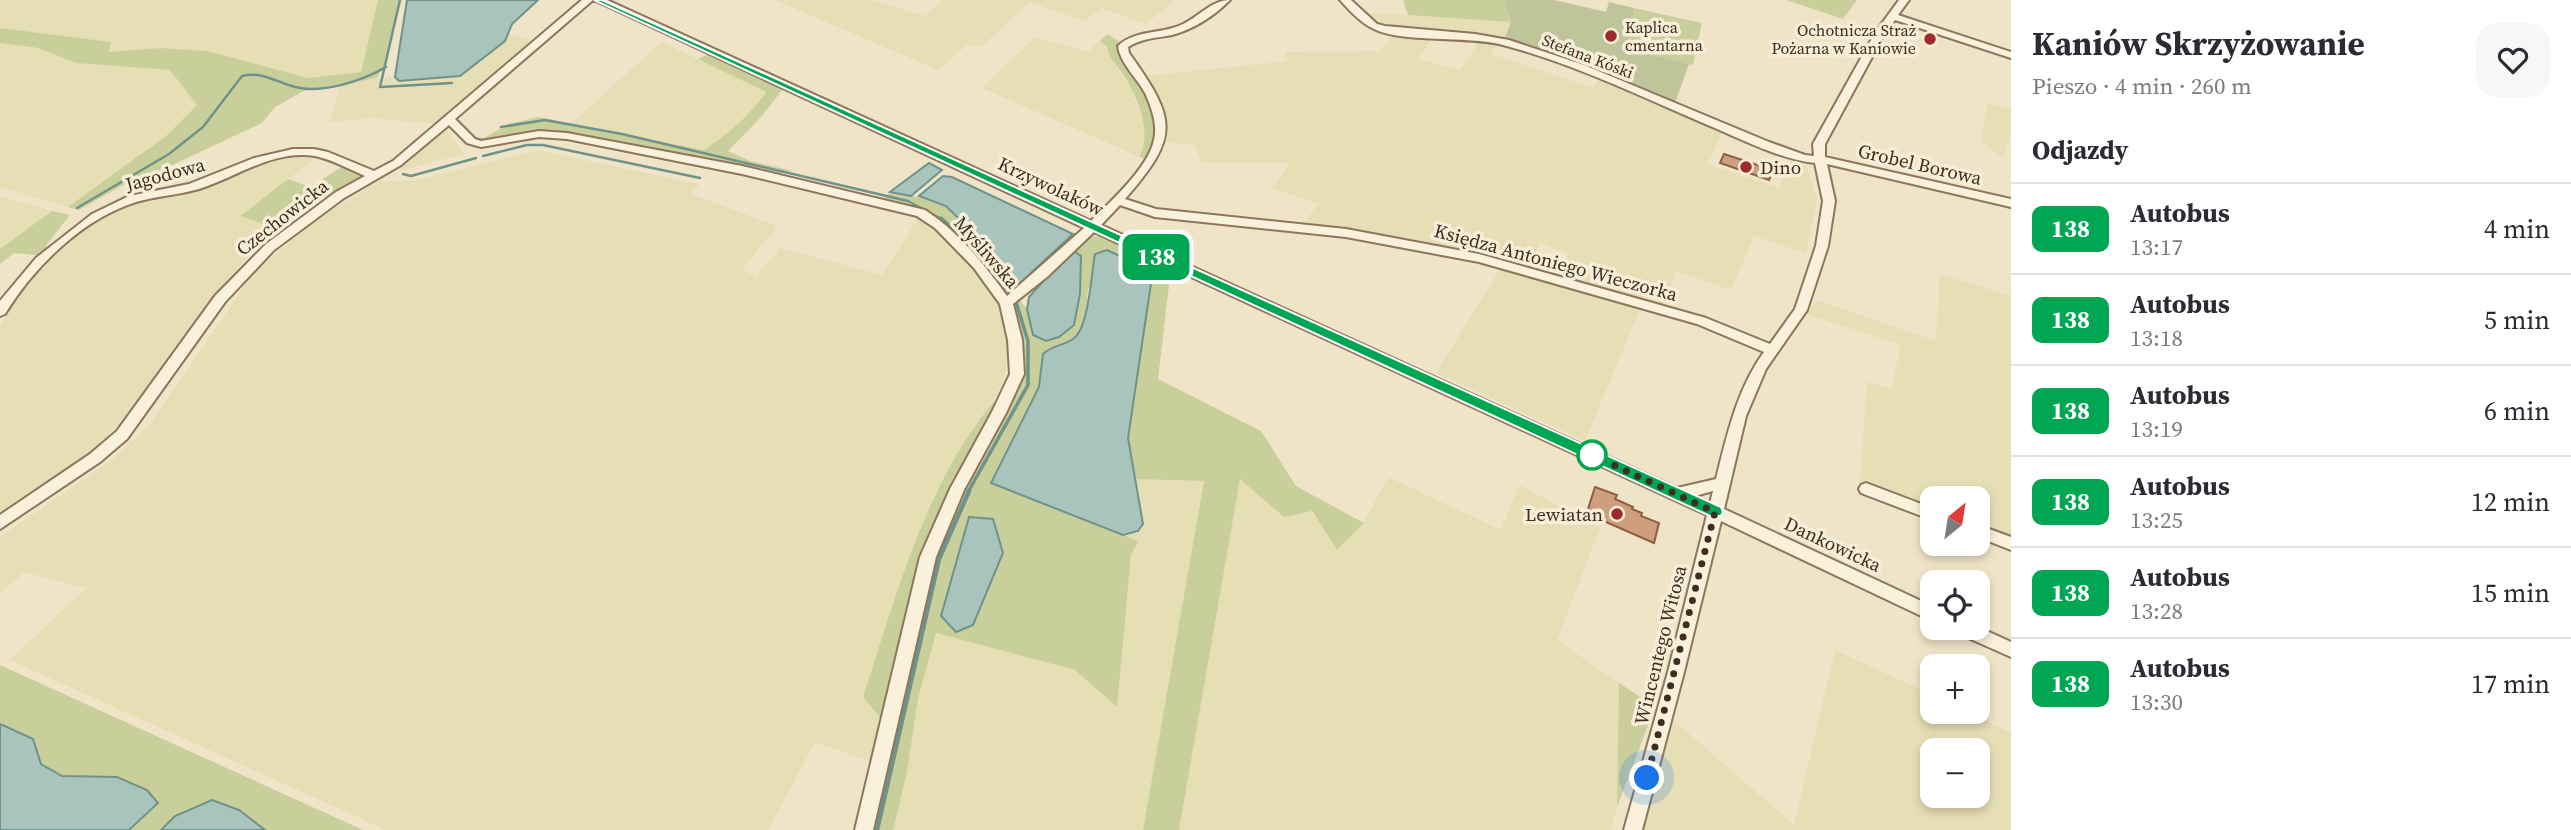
<!DOCTYPE html>
<html lang="pl">
<meta charset="utf-8">
<style>
:root{--surface:#fff;--page:#f7f7f7;--text:#2b2b33;--muted:#7c7c81;--line:#e1e1e2}
body{margin:0;font-family:"Source Serif 4",serif;background:var(--page);color:var(--text);height:100vh;display:flex;flex-direction:column;font-size:26px;white-space:nowrap}
*{box-sizing:border-box;margin:0}
p{font-size:23px;color:var(--muted)}
.icon{flex:none;width:38px;height:38px;fill:none;stroke:currentColor;stroke-width:2;stroke-linecap:round;stroke-linejoin:round}
.map{position:relative;flex:1;overflow:hidden}
.sheet{display:flex;flex-direction:column;background:var(--surface);width:560px}
.sheet>*{flex:none}
.badge{padding:0 14px;border-radius:10px;font-size:24px;line-height:46px}
.needle{width:46px;rotate:30deg}
.fabs{position:absolute;left:1920px;top:486px;display:grid;gap:14px}
.fabs a{display:grid;place-items:center;width:70px;height:70px;border-radius:14px;background:var(--surface);box-shadow:0 4px 10px #0003;font-size:35px}
.you{position:absolute;width:35px;height:35px;margin:-18px;border:5px solid #fff;border-radius:50%;background:#1a73e8;box-shadow:0 0 0 10px #1a73e833}
.map>.badge{position:absolute;translate:-50% -50%;box-shadow:0 0 0 4px #fff}
h2{padding:0 21px;font-size:26px;line-height:63px}
.round{display:grid;place-items:center;flex:none;width:74px;height:74px;border-radius:21px;background:var(--page)}
.head{display:flex;align-items:center;justify-content:space-between;height:119px;padding:0 21px}
h1{font-size:33px;font-weight:700;line-height:52px}
ul{padding:0;list-style:none}
li{display:flex;align-items:center;gap:21px;height:91px;padding:0 21px;border-top:2px solid var(--line)}
li div{flex:1}
li b{display:block;font-size:26px}
li em{font-style:normal}
li .badge{min-width:77px;font-weight:700;text-align:center}
main{display:flex;flex:1;min-height:0}
.map>svg:first-child{display:block}
</style>
<main>
<div class="map">
<svg width="2011" height="830" viewBox="0 0 2011 830">
<rect width="100%" height="100%" fill="#f0e4c8"/>
<!-- farmland -->
<g fill="#e6deb5" fill-rule="evenodd">
<path d="M 0,0 L 378,0 L 361,72 L 308,78 L 207,51 L 160,48 L 107,52 L 111,42 L 0,28 Z"/>
<path d="M 775,0 L 872,0 L 924,16 L 943,0 L 1175,0 L 1146,24 L 1101,8 L 1084,21 L 1030,2 L 981,47 L 967,45 L 938,70 Z"/>
<path d="M 1363,13 L 1408,15 L 1511,22 L 1504,40 L 1392,29 L 1377,24 Z"/>
<path d="M 1395,32 L 1435,34 L 1419,59 L 1460,70 L 1481,39 L 1498,44 L 1491,54 L 1593,88 L 1599,80 L 1722,132 L 1708,164 L 1780,188 L 1790,160 L 1807,167 L 1817,200 L 1806,253 L 1754,236 L 1731,290 L 1677,271 L 1662,307 L 1557,277 L 1569,254 L 1540,243 L 1526,269 L 1302,226 L 1318,204 L 1273,188 L 1290,163 L 1202,163 L 1195,145 L 1163,142 L 1163,118 L 1156,94 L 1143,76 L 1288,61 L 1285,52 L 1380,51 Z"/>
<path d="M 508,34 L 537,41 L 439,124 L 372,118 L 330,122 L 340,85 L 377,78 L 395,77 L 400,81 L 505,41 Z"/>
<path d="M 1035,37 L 1088,52 L 1100,41 L 1107,46 L 1108,54 L 1130,87 L 1147,131 L 1146,143 L 1140,157 L 982,88 Z"/>
<path d="M 661,42 L 766,91 L 753,109 L 726,136 L 704,150 L 572,123 Z"/>
<path d="M 0,43 L 38,48 L 76,63 L 170,70 L 197,105 L 166,136 L 68,207 L 0,187 Z"/>
<path d="M 1988,103 L 2011,109 L 2011,134 L 2003,158 L 1981,141 Z"/>
<path d="M 446,129 L 464,154 L 402,170 L 395,168 L 437,131 Z"/>
<path d="M 537,150 L 699,184 L 691,194 L 777,226 L 742,270 L 756,276 L 780,248 L 882,275 L 920,215 L 972,268 L 1002,305 L 1008,341 L 1006,372 L 996,397 L 934,495 L 907,564 L 863,697 L 883,721 L 874,763 L 815,742 L 768,830 L 386,830 L 10,660 L 86,588 L 24,572 L 0,594 L 0,537 L 113,459 L 151,423 L 252,275 L 313,222 L 380,181 L 412,181 Z"/>
<path d="M 291,156 L 315,159 L 240,215 L 279,229 L 234,271 L 122,420 L 90,454 L 0,517 L 0,326 L 17,295 L 76,234 L 109,214 L 136,203 L 198,190 L 273,160 Z"/>
<path d="M 0,196 L 52,211 L 0,249 Z"/>
<path d="M 1502,266 L 1641,306 L 1585,441 L 1436,373 Z"/>
<path d="M 1940,274 L 2011,296 L 2011,538 L 1978,525 L 1978,499 L 1932,499 L 1932,508 L 1860,482 L 1867,382 L 1891,389 L 1901,345 L 1806,314 L 1817,300 L 1936,341 Z"/>
<path d="M 1388,477 L 1501,530 L 1519,485 L 1600,528 L 1557,640 L 1619,683 L 1617,807 L 1611,830 L 1179,830 L 1240,478 L 1284,517 L 1311,511 L 1337,550 L 1364,522 Z"/>
<path d="M 1134,479 L 1204,481 L 1143,830 L 893,830 L 907,772 L 918,699 L 936,633 L 1075,670 L 1137,541 L 1123,535 L 1138,531 L 1143,524 Z"/>
<path d="M 1835,650 L 1932,695 L 1932,712 L 1968,712 L 2011,733 L 2011,830 L 1640,830 L 1671,718 L 1794,825 ZM 1932,751 L 1978,751 L 1978,796 L 1932,796 Z"/>
</g>
<!-- green -->
<g fill="#c9cf9b">
<path d="M 378,0 L 399,0 L 384,66 L 377,78 L 304,91 L 275,107 L 262,123 L 166,168 L 130,181 L 79,210 L 68,207 L 166,136 L 197,105 L 170,70 L 76,63 L 38,48 L 0,43 L 0,28 L 111,42 L 108,52 L 160,48 L 207,51 L 308,78 L 361,72 Z"/>
<path d="M 1403,0 L 1504,0 L 1511,22 L 1408,15 Z"/>
<path d="M 1786,0 L 1857,0 L 1843,19 Z"/>
<path d="M 1634,8 L 1702,23 L 1693,65 L 1628,49 Z"/>
<path d="M 1107,34 L 1122,43 L 1148,96 L 1155,118 L 1157,140 L 1146,159 L 1140,157 C 1152,130 1138,99 1123,74 C 1117,65 1108,58 1107,46 L 1100,41 Z"/>
<path d="M 708,54 L 783,89 L 762,116 L 728,151 L 750,161 L 793,171 L 777,174 L 568,134 L 480,142 L 473,140 L 474,137 L 484,138 L 509,124 L 538,117 L 704,150 C 729,134 749,116 766,92 L 698,59 Z"/>
<path d="M 341,167 L 362,175 L 298,213 L 279,229 L 240,216 L 288,179 L 311,187 Z"/>
<path d="M 890,192 C 908,196 926,196 943,205 C 967,216 1001,264 1017,286 L 1005,295 L 922,210 L 884,199 Z"/>
<path d="M 52,211 L 70,215 L 47,244 L 44,256 L 14,253 L 0,264 L 0,249 Z"/>
<path d="M 1092,236 L 1107,238 L 1171,268 L 1158,379 L 1261,431 L 1296,486 L 1364,523 L 1337,550 L 1312,511 L 1284,517 L 1240,479 L 1179,830 L 1143,830 L 1204,481 L 1134,479 L 1128,438 L 1152,277 L 1088,289 C 1086,307 1088,333 1069,341 C 1059,346 1051,346 1043,354 L 1039,387 L 991,482 L 1138,541 L 1131,555 L 1117,707 L 1075,670 L 936,633 L 918,699 L 907,772 L 893,830 L 869,830 L 883,721 L 863,697 C 900,585 931,458 1020,374 L 1011,306 L 1020,300 L 1027,309 L 1033,335 L 1059,337 L 1073,325 L 1080,294 L 1081,257 L 1075,252 Z"/>
<path d="M 0,665 L 363,830 L 265,830 L 239,810 L 175,816 L 161,830 L 129,830 L 158,803 L 117,777 L 62,776 L 41,764 L 33,739 L 0,724 Z"/>
<path d="M 1619,683 L 1655,707 L 1617,807 Z"/>
</g>
<!-- cemetery -->
<path fill="#bfc49a" d="M 1504,0 L 1554,0 L 1606,12 L 1609,2 L 1634,8 L 1628,49 L 1689,64 L 1675,103 L 1504,40 L 1511,22 Z"/>
<!-- water -->
<g fill="#a9c4bc" stroke="#6f938a" stroke-width="2">
<path d="M 407,0 L 538,0 L 512,24 L 505,41 L 460,76 L 399,81 L 395,77 Z"/>
<path d="M 929,163 L 942,170 L 911,196 L 890,192 Z"/>
<path d="M 943,176 L 952,177 L 1073,234 L 1017,286 L 986,245 L 946,206 L 919,196 Z"/>
<path d="M 1107,250 L 1145,268 L 1152,277 L 1128,438 L 1143,524 L 1138,531 L 1123,535 L 991,483 L 1039,387 L 1043,354 C 1052,345 1063,346 1073,339 C 1089,328 1091,275 1095,254 Z"/>
<path d="M 1075,252 L 1081,256 L 1080,294 L 1074,325 L 1059,337 L 1046,341 L 1033,335 L 1027,309 L 1029,297 L 1067,255 Z"/>
<path d="M 969,517 L 993,519 L 1003,553 L 973,625 L 956,632 L 941,616 Z"/>
<path d="M 0,724 L 33,739 L 41,764 L 62,776 L 117,777 L 147,790 L 158,803 L 129,830 L 0,830 Z"/>
<path d="M 212,800 L 239,810 L 265,830 L 161,830 L 175,816 Z"/>
</g>
<g fill="none" stroke-linecap="round" stroke-linejoin="round">
<!-- stream-far2 -->
<g stroke="#6f938a" stroke-width="2.5">
<path d="M 400,0 L 380,87 L 452,83"/>
<path d="M 501,127 L 545,120 L 622,134 L 908,201 L 943,220"/>
<path d="M 483,156 L 527,145 L 543,145 L 700,178"/>
<path d="M 403,174 L 411,176 L 476,158"/>
<path d="M 77,208 L 169,154 L 203,127 L 242,76 C 262,71 276,82 295,87 C 322,94 362,81 386,67"/>
</g>
<!-- stream-far1 -->
<g stroke="#6f938a" stroke-width="3.5">
<path d="M 941,218 L 965,240 L 1011,294"/>
<path d="M 968,492 L 1028,385 L 1028,341 L 1016,302"/>
</g>
<!-- stream -->
<path stroke="#6f938a" stroke-width="4.5" d="M 877,830 L 939,559 L 969,491"/>
</g>
<!-- building -->
<g fill="#cf9f7d" stroke="#8d5f41" stroke-width="2">
<path d="M 1724,154 L 1773,170 L 1769,180 L 1720,163 Z"/>
<path d="M 1595,487 L 1617,495 L 1615,499 L 1633,507 L 1632,509 L 1642,513 L 1641,516 L 1659,523 L 1654,543 L 1592,516 L 1593,511 L 1588,509 Z"/>
</g>
<g fill="none" stroke-linecap="round" stroke-linejoin="round">
<!-- minor casing -->
<g stroke="#8d765c" stroke-width="4">
<g id="minor">
<path d="M 582,0 L 593,0 L 455,119 L 475,139 L 481,141 L 539,131 L 567,133 L 742,166 L 925,210 C 959,232 984,264 1007,296 L 1084,228 L 594,0 L 607,0 L 1091,221 C 1111,201 1148,168 1154,140 C 1158,125 1151,106 1145,93 C 1137,78 1120,63 1118,46 C 1134,30 1161,34 1181,25 C 1198,18 1211,0 1230,0 C 1214,16 1194,29 1172,35 C 1157,38 1142,38 1128,47 L 1129,53 C 1177,120 1180,136 1125,199 L 1156,209 L 1346,229 L 1479,254 L 1706,318 L 1770,344 L 1795,309 L 1816,246 L 1823,201 L 1815,163 C 1780,159 1743,140 1710,126 C 1642,97 1575,64 1503,45 C 1466,35 1401,44 1372,28 C 1361,23 1348,9 1340,0 L 1351,0 L 1377,24 L 1385,26 L 1475,34 L 1509,40 L 1584,65 L 1769,142 L 1805,155 L 1814,156 L 1813,144 L 1875,33 L 1899,0 L 1909,0 L 1898,15 L 2011,52 L 2011,58 L 1895,20 L 1885,33 L 1825,144 L 1825,157 L 2011,199 L 2011,207 L 1827,164 L 1835,201 L 1828,246 L 1807,310 L 1766,369 L 1746,416 L 1724,509 L 1932,606 L 1932,621 L 1721,521 L 1684,672 L 1642,830 L 1624,830 L 1668,672 L 1707,515 L 1094,232 L 1047,277 L 1013,304 L 1022,340 L 1024,374 L 1006,413 L 964,490 L 936,557 L 873,830 L 855,830 L 920,557 L 950,489 L 992,412 L 1010,374 L 1008,340 L 1000,304 L 974,268 L 935,228 L 917,216 L 742,174 L 567,139 L 539,137 L 481,147 L 467,143 L 449,125 L 401,165 L 344,198 L 274,250 L 225,302 L 127,439 L 100,462 L 0,529 L 0,515 L 90,454 L 117,431 L 215,296 L 266,244 L 336,192 L 365,176 C 349,169 333,160 315,156 C 274,149 237,177 199,189 C 178,195 157,196 136,202 C 82,219 34,267 5,314 L 0,316 L 0,301 L 36,258 L 92,214 L 129,196 L 189,184 L 254,158 L 293,149 L 314,149 L 328,152 L 374,171 L 393,161 ZM 1120,205 L 1155,217 L 1346,237 L 1479,262 L 1697,324 L 1764,352 C 1737,389 1727,435 1716,479 L 1677,488 L 1101,225 ZM 1713,491 L 1710,503 L 1695,496 Z"/>
<path d="M 1866,483 L 1932,508 L 1932,520 L 1861,493 L 1859,489 L 1861,485 Z"/>
<path d="M 1978,525 L 2011,537 L 2011,550 L 1978,537 Z"/>
<path d="M 1978,627 L 2011,642 L 2011,657 L 1957,633 L 1955,628 Z"/>
</g>
</g>
<!-- minor -->
<use href="#minor" fill="#faf1dc" fill-rule="evenodd"/>
</g>
<!-- line -->
<path fill="#00a651" stroke="#fff" stroke-width="2" d="M 594,0 L 602,0 L 1721,507 L 1723,512 L 1721,516 L 1710,516 Z"/>
<g fill="none" stroke-linecap="round" stroke-linejoin="round">
<!-- walk -->
<path stroke="#3d2e20" stroke-width="7" stroke-dasharray="0 12.6" d="M 1592,455 L 1715,512 L 1647,778"/>
</g>
<!-- markers -->
<g fill="#9e2a2b" stroke="#f7eed8" stroke-width="2.5">
<circle cx="1611" cy="36" r="7"/>
<circle cx="1930" cy="39" r="7"/>
<circle cx="1746" cy="167" r="7"/>
<circle cx="1617" cy="514" r="7"/>
</g>
<circle fill="#fff" stroke="#00a651" stroke-width="3.5" cx="1592" cy="455" r="14"/>
<g text-anchor="middle" stroke-width="7" stroke-linejoin="round" paint-order="stroke">
<!-- far-poi labels -->
<g font-size="16" fill="#3d2e20" stroke="#f7eed8" text-anchor="start">
<text x="1625" y="33">Kaplica<tspan x="1625" dy="18">cmentarna</tspan></text>
<text x="1916" y="36" text-anchor="end">Ochotnicza Straż<tspan x="1916" dy="18">Pożarna w Kaniowie</tspan></text>
</g>
<!-- far-street labels -->
<g font-size="16" fill="#3d2e20" stroke="#f7eed8">
<text transform="translate(1588 56) rotate(21)" y="6">Stefana Kóski</text>
</g>
<!-- street labels -->
<g font-size="19" fill="#3d2e20" stroke="#f7eed8">
<text transform="translate(1920 164) rotate(13)" y="7">Grobel Borowa</text>
<text transform="translate(165 174) rotate(-15)" y="7">Jagodowa</text>
<text transform="translate(1051 186) rotate(25)" y="7">Krzywolaków</text>
<text transform="translate(282 217) rotate(-38)" y="7">Czechowicka</text>
<text transform="translate(987 252) rotate(49)" y="7">Myśliwska</text>
<text transform="translate(1556 262) rotate(15)" y="7">Księdza Antoniego Wieczorka</text>
<text transform="translate(1833 544) rotate(25)" y="7">Dankowicka</text>
<text transform="translate(1660 645) rotate(-76)" y="7">Wincentego Witosa</text>
</g>
<!-- poi labels -->
<g font-size="19" fill="#3d2e20" stroke="#f7eed8" text-anchor="start">
<text x="1760" y="174">Dino</text>
<text x="1603" y="521" text-anchor="end">Lewiatan</text>
</g>
</g>
</svg>
<div class="fabs">
<a><svg class="needle" viewBox="-14 -14 28 28"><path d="M0-13l5 13h-10z" fill="#e53935"/><path d="M0 13l5-13h-10z" fill="#7c7c81"/></svg></a>
<a><svg class="icon" aria-label="locate" viewBox="0 0 24 24"><circle cx="12" cy="12" r="6"/><path d="M12 2v4M12 18v4M2 12h4M18 12h4"/></svg></a>
<a>+</a>
<a>−</a>
</div>
<div class="you" style="left:1647px;top:778px"></div>
<b class="badge" style="left:1156px;top:257px;background:#00a651;color:#fff">138</b>
</div>
<section class="sheet">
<div class="head"><div><h1>Kaniów Skrzyżowanie</h1><p>Pieszo · 4 min · 260 m</p></div><a class="round"><svg class="icon" aria-label="heart" viewBox="0 0 24 24"><path d="M12 20l-8-8c-3-5 5-10 8-4 3-6 11-1 8 4z"/></svg></a></div>
<h2>Odjazdy</h2>
<ul>
<li><span class="badge" style="background:#00a651;color:#fff">138</span><div><b>Autobus</b><p>13:17</p></div><em>4 min</em></li>
<li><span class="badge" style="background:#00a651;color:#fff">138</span><div><b>Autobus</b><p>13:18</p></div><em>5 min</em></li>
<li><span class="badge" style="background:#00a651;color:#fff">138</span><div><b>Autobus</b><p>13:19</p></div><em>6 min</em></li>
<li><span class="badge" style="background:#00a651;color:#fff">138</span><div><b>Autobus</b><p>13:25</p></div><em>12 min</em></li>
<li><span class="badge" style="background:#00a651;color:#fff">138</span><div><b>Autobus</b><p>13:28</p></div><em>15 min</em></li>
<li><span class="badge" style="background:#00a651;color:#fff">138</span><div><b>Autobus</b><p>13:30</p></div><em>17 min</em></li>
</ul>
</section>
</main>
